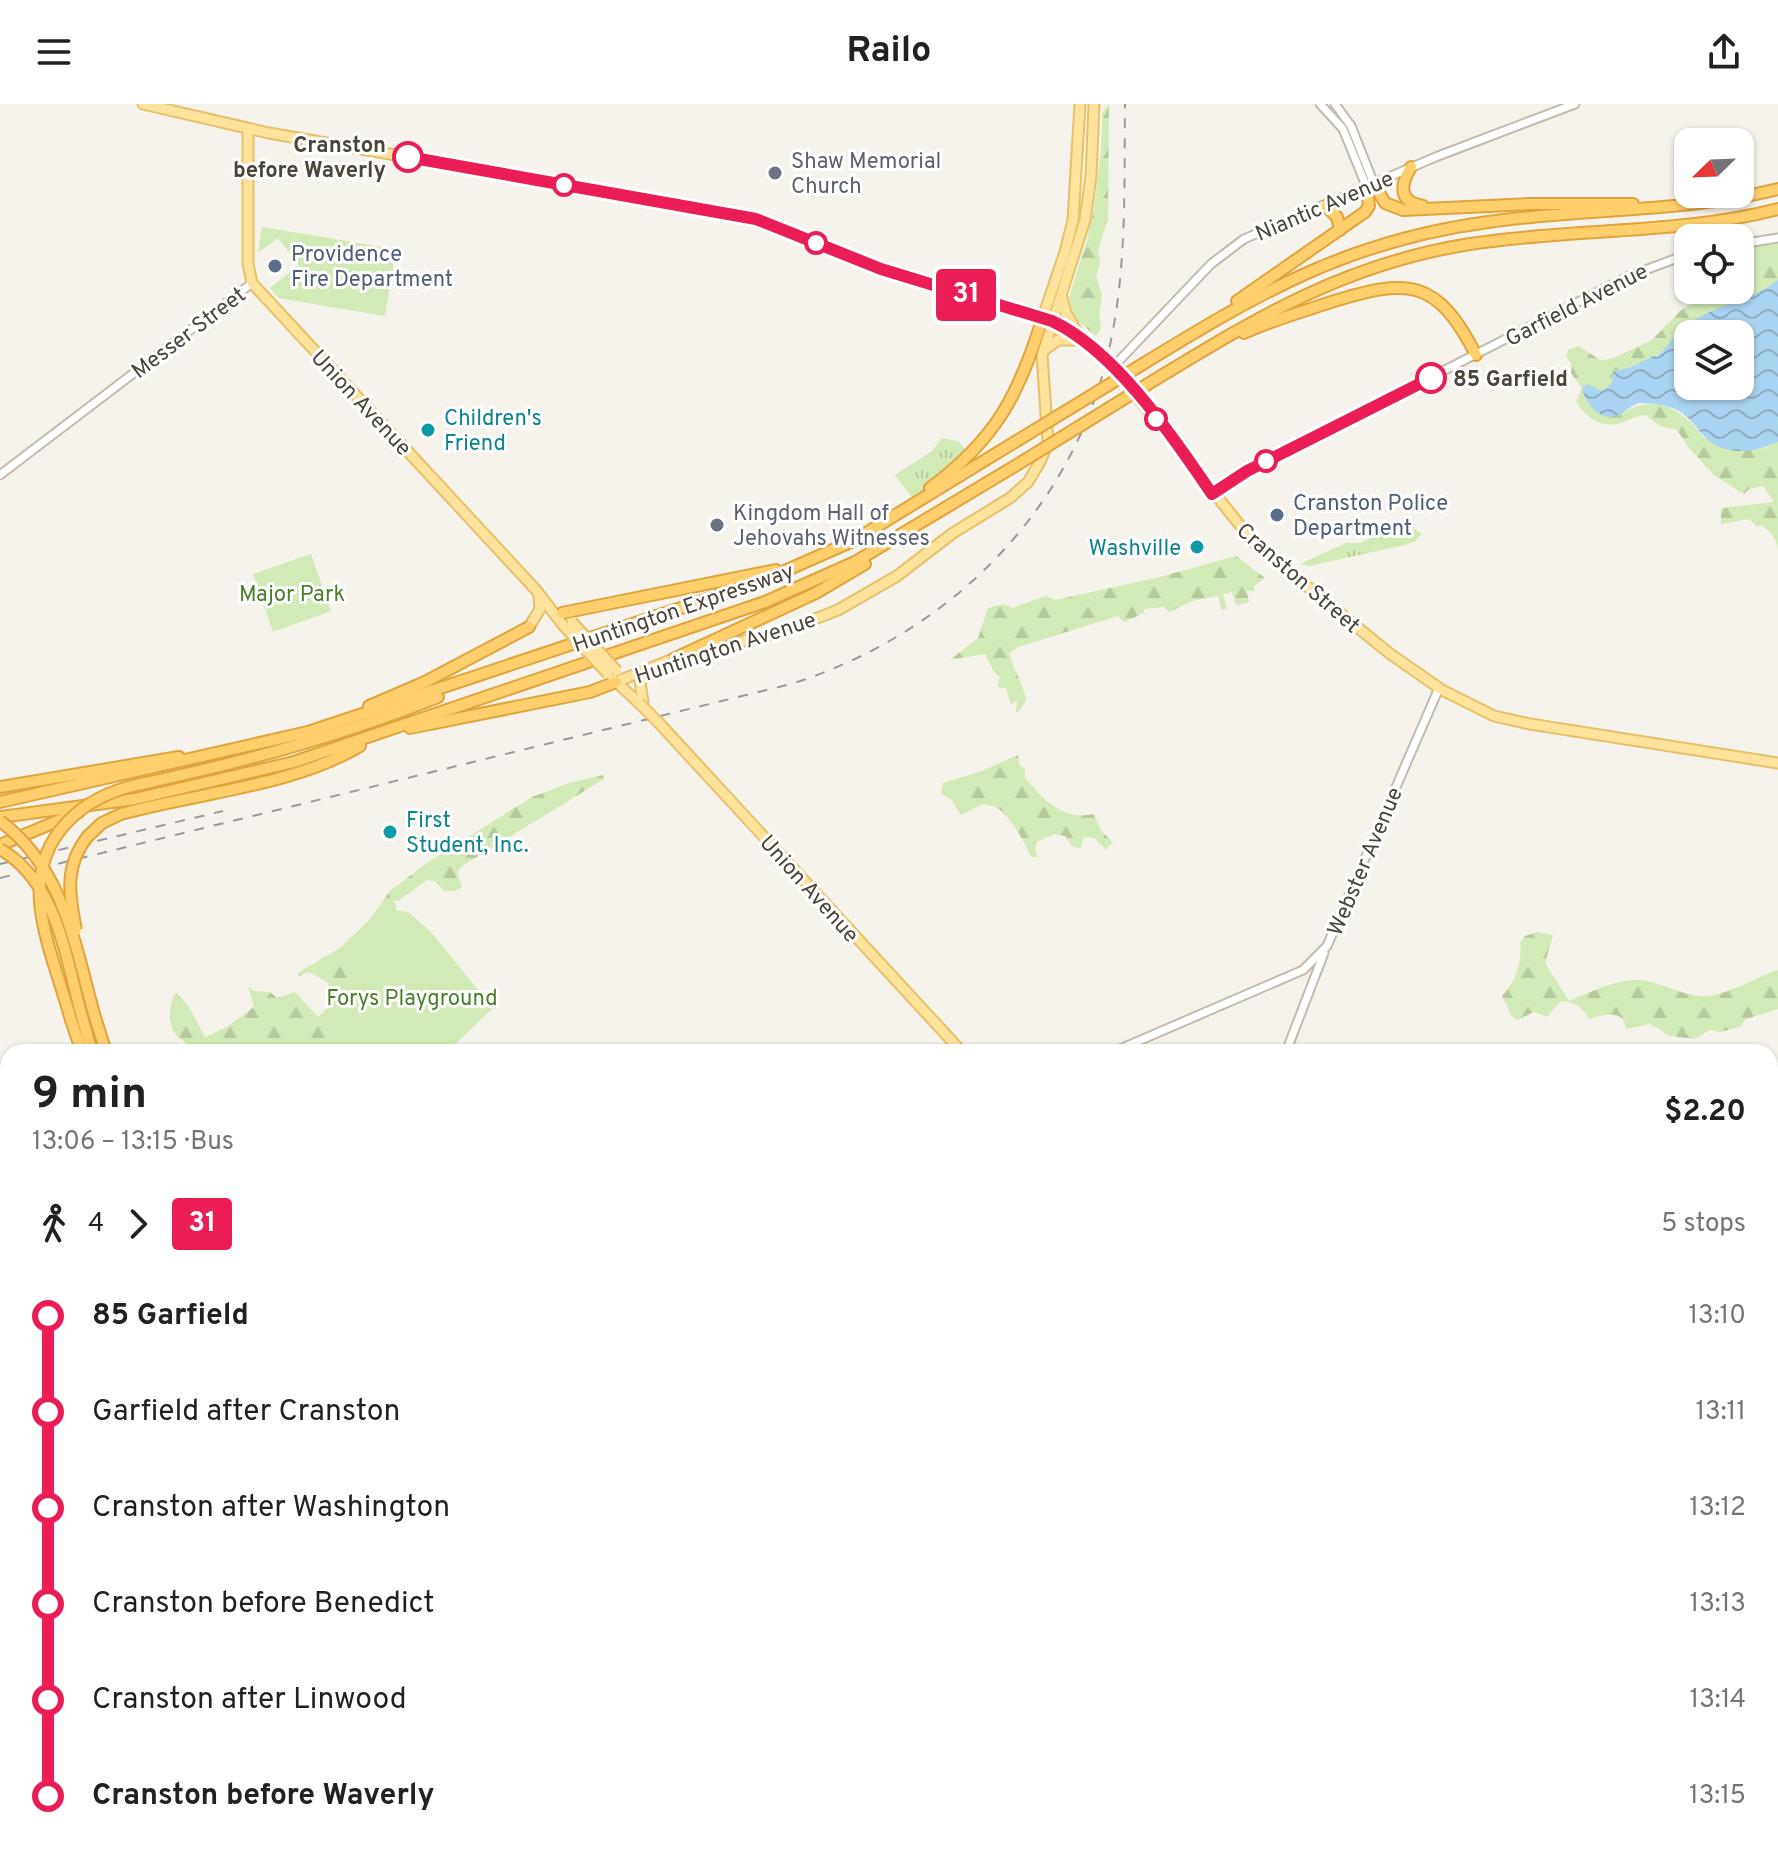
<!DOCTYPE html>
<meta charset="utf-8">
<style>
:root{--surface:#fff;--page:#f2f2f2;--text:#202124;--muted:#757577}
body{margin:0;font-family:Overpass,sans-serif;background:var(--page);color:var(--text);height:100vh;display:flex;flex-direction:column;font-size:30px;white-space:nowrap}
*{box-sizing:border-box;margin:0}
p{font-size:26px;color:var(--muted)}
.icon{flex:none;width:44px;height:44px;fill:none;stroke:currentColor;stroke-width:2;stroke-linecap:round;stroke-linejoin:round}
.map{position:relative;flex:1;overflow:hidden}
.sheet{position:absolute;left:0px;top:940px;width:1778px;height:816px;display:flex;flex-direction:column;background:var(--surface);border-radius:24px 24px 0 0;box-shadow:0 2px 6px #0004}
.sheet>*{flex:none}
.badge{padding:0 16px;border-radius:6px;font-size:28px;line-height:52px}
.needle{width:52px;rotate:247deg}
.controls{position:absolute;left:1674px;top:24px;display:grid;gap:16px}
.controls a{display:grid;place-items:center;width:80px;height:80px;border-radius:16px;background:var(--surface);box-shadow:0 2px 6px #0004;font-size:40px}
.map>.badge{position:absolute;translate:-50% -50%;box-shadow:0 0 0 4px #fff}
.legs{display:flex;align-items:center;gap:12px;height:88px;padding:0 32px;font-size:26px}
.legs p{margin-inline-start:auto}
.headline{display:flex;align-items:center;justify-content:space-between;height:136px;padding:0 32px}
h1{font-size:44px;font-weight:700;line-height:60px}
ul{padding:0 32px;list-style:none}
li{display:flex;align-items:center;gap:28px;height:96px;font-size:30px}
li i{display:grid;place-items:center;width:12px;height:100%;margin:0 10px;background:currentColor}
li i::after{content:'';width:20px;height:20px;margin:-10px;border:6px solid;border-radius:50%;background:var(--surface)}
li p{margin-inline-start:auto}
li:first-child i{background:linear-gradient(#0000 50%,currentColor 0)}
li:last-child i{background:linear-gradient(currentColor 50%,#0000 0)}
header{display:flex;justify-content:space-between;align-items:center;height:104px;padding:0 32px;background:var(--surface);font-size:36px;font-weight:700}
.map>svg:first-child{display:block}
</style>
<header><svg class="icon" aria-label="menu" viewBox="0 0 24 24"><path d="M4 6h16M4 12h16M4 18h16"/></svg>Railo<svg class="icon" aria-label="share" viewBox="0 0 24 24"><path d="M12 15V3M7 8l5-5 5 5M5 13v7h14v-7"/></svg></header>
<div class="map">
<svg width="1778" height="1756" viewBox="0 0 1778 1756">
<defs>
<pattern id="grass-tufts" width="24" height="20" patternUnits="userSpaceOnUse" patternTransform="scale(2)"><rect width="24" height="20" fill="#d2eab5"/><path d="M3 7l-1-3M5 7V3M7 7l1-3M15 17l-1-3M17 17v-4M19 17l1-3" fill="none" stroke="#b6ca9c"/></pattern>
<pattern id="forest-firs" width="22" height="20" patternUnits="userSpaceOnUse" patternTransform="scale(2)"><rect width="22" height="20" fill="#d2eab5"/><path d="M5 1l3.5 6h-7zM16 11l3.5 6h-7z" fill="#b6ca9c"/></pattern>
<pattern id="water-waves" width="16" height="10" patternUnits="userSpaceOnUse" patternTransform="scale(2)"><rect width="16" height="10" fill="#a9d4f2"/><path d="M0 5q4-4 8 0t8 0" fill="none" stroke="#8caec5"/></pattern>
</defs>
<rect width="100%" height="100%" fill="#f6f3ec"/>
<!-- grass -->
<g fill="url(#grass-tufts)">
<path d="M 942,334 L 958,337 L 970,351 L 915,398 L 895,371 L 932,347 Z"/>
<path d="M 1415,425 L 1421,430 L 1416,437 L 1405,441 L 1309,462 L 1300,460 L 1346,439 L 1361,439 L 1375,432 Z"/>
</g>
<!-- forest -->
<g fill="url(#forest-firs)">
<path d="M 1109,0 L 1108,116 L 1098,145 L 1100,160 L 1096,172 L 1102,191 L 1099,209 L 1101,224 L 1096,232 L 1074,214 L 1069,193 L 1087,136 L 1094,104 L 1101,45 L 1102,9 Z"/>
<path d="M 1778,132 L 1778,176 L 1766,187 L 1693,217 L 1657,253 L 1655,251 L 1631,263 L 1614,267 L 1611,280 L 1602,288 L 1594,281 L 1618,312 C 1651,288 1682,303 1704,334 L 1762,345 L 1778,338 L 1778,447 C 1777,435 1771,428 1761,421 L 1757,423 L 1749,415 L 1721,420 L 1721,404 L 1774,398 L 1763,382 L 1749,385 L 1744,390 L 1715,372 L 1689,344 L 1677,326 L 1660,322 L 1646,311 C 1635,312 1630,316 1621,319 C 1601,325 1586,313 1576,298 L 1582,284 L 1571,269 L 1572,261 L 1566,252 L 1568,246 L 1579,242 L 1600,256 L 1611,255 L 1652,236 L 1681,206 L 1696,197 L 1720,186 L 1740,186 L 1740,139 Z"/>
<path d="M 1236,452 L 1265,474 L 1254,482 L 1254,487 L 1247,487 L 1249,498 L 1236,501 L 1232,488 L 1223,490 L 1227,505 L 1222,506 L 1218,492 L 1192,497 L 1169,508 L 1164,503 L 1144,505 L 1144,509 L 1124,518 L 1118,512 L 1018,543 L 1009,549 C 1011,558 1027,591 1026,596 C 1025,598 1019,607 1018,608 L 1016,608 L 1017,596 L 1011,601 L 1006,584 L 997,583 L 1000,573 L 994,568 L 985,550 L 950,556 L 978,534 L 988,504 L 1004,500 L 1012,504 L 1046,492 L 1055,496 L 1160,473 Z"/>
<path d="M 1018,651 L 1019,661 L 1025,665 L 1025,674 C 1045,697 1063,717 1094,710 L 1101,727 L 1113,738 L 1106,746 L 1095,734 L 1084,733 L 1080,745 L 1072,742 L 1065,732 L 1054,730 L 1037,738 L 1035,745 L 1038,753 L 1031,753 C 1025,738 1010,712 996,703 C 995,703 984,700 983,700 L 961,711 L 952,696 L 941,690 L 943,679 L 979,668 Z"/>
<path d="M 603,671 L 604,675 L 462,762 L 457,768 L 462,783 L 455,787 L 444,787 L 435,777 L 427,776 L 398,797 L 393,796 L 396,801 L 396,814 L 387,948 L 189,948 C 188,938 185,939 178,933 C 167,922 168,900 176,888 L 189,903 L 205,933 L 227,923 L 254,903 L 248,882 L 254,887 L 270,888 L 277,894 L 295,888 L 318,913 L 333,899 L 327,878 L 309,868 L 298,872 L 301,867 L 345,841 L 365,822 L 390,787 L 427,759 L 532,693 L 569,679 Z"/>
<path d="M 1537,828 L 1553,831 L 1545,859 L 1569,897 C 1592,888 1621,872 1647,877 C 1665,881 1683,891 1701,892 C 1726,893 1754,874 1778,866 L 1778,905 L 1746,915 L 1740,923 L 1720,928 L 1710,926 L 1694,935 L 1670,932 L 1650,920 L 1626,925 C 1624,905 1605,910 1589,915 C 1583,904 1574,897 1561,897 L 1547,913 L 1534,908 L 1517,916 L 1511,911 L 1502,892 C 1515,880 1523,856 1520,838 L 1525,832 Z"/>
</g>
<!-- park -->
<g fill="#d2eab5">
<path d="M 262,123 L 396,145 L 385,212 L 278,194 L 270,184 L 299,161 L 278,134 L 258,149 Z"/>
<path d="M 311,450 L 331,507 L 273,528 L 253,470 Z"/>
<path d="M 382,804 L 408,808 L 430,827 L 493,904 L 447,948 L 352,948 L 323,916 L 359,882 L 337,847 Z"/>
</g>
<!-- water -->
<g fill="url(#water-waves)" fill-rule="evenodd">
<path d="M 1778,176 L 1778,338 C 1754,349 1721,353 1703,331 C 1694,321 1688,311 1675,305 C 1665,301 1649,299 1638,299 C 1631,302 1627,306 1621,310 C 1601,320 1587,301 1582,285 L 1587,280 L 1602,287 L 1611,280 L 1614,267 L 1631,263 L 1655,251 L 1657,253 C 1669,241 1678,226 1693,217 C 1719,200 1754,196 1778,176 ZM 1688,230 L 1740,230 L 1740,282 L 1688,282 Z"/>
<path d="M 1778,1693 L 1778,1747 L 1768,1756 L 1720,1756 L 1724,1748 L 1770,1748 L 1770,1700 Z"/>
</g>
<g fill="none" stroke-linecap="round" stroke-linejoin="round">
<!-- minor casing -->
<g stroke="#c2bbae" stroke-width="11">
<g id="minor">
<path d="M 1320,0 L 1343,25 L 1367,84"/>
<path d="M 1335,0 L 1351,22 L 1374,80"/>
<path d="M 1740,140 L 1778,134"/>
<path d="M 1114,262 L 1211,160 L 1244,135 L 1438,52 L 1575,0"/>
<path d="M 0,371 L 252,179"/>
<path d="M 1213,390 L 1247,367 L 1629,172 L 1688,150"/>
<path d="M 1113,948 L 1303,866 L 1327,842 L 1439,584"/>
<path d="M 1286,948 L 1324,849"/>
<path d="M 1770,1091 L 1778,1089"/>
<path d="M 734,1756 L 742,1748"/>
<path d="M 1223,1756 L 1224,1748"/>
<path d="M 1366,1756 L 1366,1748"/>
</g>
</g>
<!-- major casing -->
<g stroke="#e6c16a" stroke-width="13">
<g id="major">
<path d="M 143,0 L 269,29 L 734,110 L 771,120 L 881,165 L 1047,215 L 1068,225 L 1095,246"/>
<path d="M 248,25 L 248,160 L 252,179 L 536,486 L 563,521"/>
<path d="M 1062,194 L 1066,209 L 1077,228"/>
<path d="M 1043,213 L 1065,148 L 1073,116 L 1080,0"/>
<path d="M 1043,247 L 1058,236 L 1080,236"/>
<path d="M 1110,259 L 1255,440 L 1389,549 L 1442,586 L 1494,612 L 1530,620 L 1778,659"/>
<path d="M 529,523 L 540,505 L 539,493"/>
<path d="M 613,575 L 639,599"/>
<path d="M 616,578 L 673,555 L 784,527 L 838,506 L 897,472 L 953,429 L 1010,394 L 1028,378 L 1040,358 L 1048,339 L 1042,251 L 1085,116 L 1091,72 L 1094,0"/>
<path d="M 643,598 L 640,578 L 650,566"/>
<path d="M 659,619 L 962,948"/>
<path d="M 0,1219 L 8,1223"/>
<path d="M 0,1642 L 8,1671"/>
<path d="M 1770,1664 L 1778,1662"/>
<path d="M 30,1748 L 32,1756"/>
<path d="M 511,1748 L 517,1756"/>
</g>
</g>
<!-- highway casing -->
<g stroke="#e0a43c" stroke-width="14">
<g id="highway">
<path d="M 1411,63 C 1400,81 1398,98 1423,102"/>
<path d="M 1374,80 L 1385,99 L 1403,106 L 1529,100 L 1633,100"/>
<path d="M 1326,102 L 1337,113 L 1340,126"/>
<path d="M 1237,197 L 1365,108 L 1369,102 L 1367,84"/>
<path d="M 1244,229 C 1272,216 1302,208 1331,198 C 1408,174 1437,174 1476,251"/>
<path d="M 1138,263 C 1257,190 1346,137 1488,118 C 1585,104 1683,109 1778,85"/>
<path d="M 1148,280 C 1255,215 1343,160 1470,140 C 1572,124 1677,131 1778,105"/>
<path d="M 930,384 C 996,335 1019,291 1043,213"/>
<path d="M 562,509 L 776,466"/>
<path d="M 673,555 L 816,489 L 865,460"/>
<path d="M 369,602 L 425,578 L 529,523"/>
<path d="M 410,624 L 590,588 L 616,578"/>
<path d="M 141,680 C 243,658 341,632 438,593"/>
<path d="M 0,683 L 179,653"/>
<path d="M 0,698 L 308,628 L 762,477 L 853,437 L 1015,338"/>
<path d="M 0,713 L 135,695 L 294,658 L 765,498 L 855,458 L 1015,362"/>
<path d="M 88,732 L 102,719 L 121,710 C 196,689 293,682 360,642"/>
<path d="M 0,741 L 79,708"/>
<path d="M 94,910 L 106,948"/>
<path d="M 82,913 L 92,948"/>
<path d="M 71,916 L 82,948"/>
<path d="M 0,1360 L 8,1345"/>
<path d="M 0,1419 L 8,1401"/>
<path d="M 0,1457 L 8,1438"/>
<path d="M 0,1523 L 8,1496"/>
</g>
</g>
<!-- minor -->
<use href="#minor" stroke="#fff" stroke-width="7"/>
<!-- major -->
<use href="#major" stroke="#ffe39c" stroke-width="9"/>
<!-- highway -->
<use href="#highway" stroke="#ffcf6e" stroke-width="10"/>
<!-- rail -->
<g stroke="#9a9a9a" stroke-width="2" stroke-dasharray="10 10" stroke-linecap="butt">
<path d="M 0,760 L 223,707"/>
<path d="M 0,774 L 791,580 C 953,529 1080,400 1112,231 C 1127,155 1124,76 1125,0"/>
</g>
<!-- major-bridge casing -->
<g stroke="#e6c16a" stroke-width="13" stroke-linecap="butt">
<g id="major-bridge">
<path d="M 1095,246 L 1110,259"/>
<path d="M 572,518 L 617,567"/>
<path d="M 563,521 L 608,570"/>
<path d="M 639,599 L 659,619"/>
</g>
</g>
<!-- highway-bridge casing -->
<g stroke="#e0a43c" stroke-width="14" stroke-linecap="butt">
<g id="highway-bridge">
<path d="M 1015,338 L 1138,263"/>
<path d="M 1015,362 L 1148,280"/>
<path d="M 0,717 C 62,762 75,840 94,910"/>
<path d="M 0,745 C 57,777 66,855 82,913"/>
<path d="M 76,826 C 69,791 64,762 88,732"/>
<path d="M 71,916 C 61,879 43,835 40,798 C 35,732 82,692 141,680"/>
</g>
</g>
<!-- major-bridge -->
<use href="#major-bridge" stroke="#ffe39c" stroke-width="9"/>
<!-- highway-bridge -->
<use href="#highway-bridge" stroke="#ffcf6e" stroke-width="10"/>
</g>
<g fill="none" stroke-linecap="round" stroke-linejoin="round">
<!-- line-1 casing -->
<g stroke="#fff" stroke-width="18">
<path id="line-1" d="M 408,53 L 756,115 L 881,165 L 1052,217 C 1116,247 1173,333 1212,390 L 1247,367 L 1431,274"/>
</g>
<!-- line-1 -->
<use href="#line-1" stroke="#ea1d57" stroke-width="12"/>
</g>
<!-- markers -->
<g fill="#fff" stroke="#ea1d57" stroke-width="4">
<circle cx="408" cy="53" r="14"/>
<circle cx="564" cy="81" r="10"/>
<circle cx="816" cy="139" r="10"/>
<circle cx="1431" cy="274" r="14"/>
<circle cx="1156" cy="315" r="10"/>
<circle cx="1266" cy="357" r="10"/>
</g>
<g fill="#6b7280" stroke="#fff" stroke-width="3">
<circle cx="775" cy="69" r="8"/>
<circle cx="717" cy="421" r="8"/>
</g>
<g fill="#5c6f8a" stroke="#fff" stroke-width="3">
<circle cx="275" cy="162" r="8"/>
<circle cx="1277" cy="411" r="8"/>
</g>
<g fill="#0f9aa8" stroke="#fff" stroke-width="3">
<circle cx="428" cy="326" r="8"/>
<circle cx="1197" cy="443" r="8"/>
<circle cx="390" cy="728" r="8"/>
</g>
<g text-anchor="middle" stroke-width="6" stroke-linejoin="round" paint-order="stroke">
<!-- stop labels -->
<g font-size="22" font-weight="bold" fill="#4b4439" stroke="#fff" text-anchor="end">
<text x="386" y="48">Cranston<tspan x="386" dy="25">before Waverly</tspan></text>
<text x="1453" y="282" text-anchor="start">85 Garfield</text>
</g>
<!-- worship labels -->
<g font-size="22" fill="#5b616d" stroke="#fff" text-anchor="start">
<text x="791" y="64">Shaw Memorial<tspan x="791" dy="25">Church</tspan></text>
<text x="733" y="416">Kingdom Hall of<tspan x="733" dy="25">Jehovahs Witnesses</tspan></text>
</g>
<!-- street labels -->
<g font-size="22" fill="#4b4439" stroke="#fff">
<text transform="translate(1324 101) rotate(-23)" y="8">Niantic Avenue</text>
<text transform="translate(1576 200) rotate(-27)" y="8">Garfield Avenue</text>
<text transform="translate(188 228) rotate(-37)" y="8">Messer Street</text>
<text transform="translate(362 298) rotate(47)" y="8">Union Avenue</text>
<text transform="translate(1299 473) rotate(41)" y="8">Cranston Street</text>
<text transform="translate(683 503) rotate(-19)" y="8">Huntington Expressway</text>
<text transform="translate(725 543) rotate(-18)" y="8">Huntington Avenue</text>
<text transform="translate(1364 757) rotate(-67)" y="8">Webster Avenue</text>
<text transform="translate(810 784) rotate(48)" y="8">Union Avenue</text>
</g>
<!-- service labels -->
<g font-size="22" fill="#4e5e75" stroke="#fff" text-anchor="start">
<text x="291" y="157">Providence<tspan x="291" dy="25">Fire Department</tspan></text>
<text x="1293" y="406">Cranston Police<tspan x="1293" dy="25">Department</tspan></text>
</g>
<!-- culture labels -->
<g font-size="22" fill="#0d838f" stroke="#fff" text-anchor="start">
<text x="444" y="321">Children's<tspan x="444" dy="25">Friend</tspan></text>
<text x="1181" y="451" text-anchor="end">Washville</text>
<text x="406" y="723">First<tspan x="406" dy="25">Student, Inc.</tspan></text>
</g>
<!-- park labels -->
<g font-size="22" fill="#4a7f2a" stroke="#fff">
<text x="292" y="497">Major Park</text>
<text x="412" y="901">Forys Playground</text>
</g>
</g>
</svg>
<div class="controls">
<a><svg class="needle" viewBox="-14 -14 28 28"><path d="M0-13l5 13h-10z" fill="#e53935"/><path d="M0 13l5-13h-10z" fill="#757577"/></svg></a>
<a><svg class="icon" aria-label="locate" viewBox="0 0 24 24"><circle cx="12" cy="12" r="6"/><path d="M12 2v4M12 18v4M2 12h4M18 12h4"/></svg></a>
<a><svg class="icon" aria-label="layers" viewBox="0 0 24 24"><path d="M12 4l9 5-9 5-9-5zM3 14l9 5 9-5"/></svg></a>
</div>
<b class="badge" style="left:966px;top:191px;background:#ea1d57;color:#fff">31</b>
<section class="sheet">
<div class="headline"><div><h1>9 min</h1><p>13:06 – 13:15 · Bus</p></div><b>$2.20</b></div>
<div class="legs"><svg class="icon" aria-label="walk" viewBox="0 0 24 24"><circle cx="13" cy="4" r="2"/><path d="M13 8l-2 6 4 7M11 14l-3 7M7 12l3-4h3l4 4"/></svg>4<svg class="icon" aria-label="forward" viewBox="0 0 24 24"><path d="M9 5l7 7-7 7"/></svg><b class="badge" style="background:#ea1d57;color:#fff">31</b><p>5 stops</p></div>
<ul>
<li><i style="color:#ea1d57"></i><b>85 Garfield</b><p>13:10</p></li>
<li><i style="color:#ea1d57"></i><span>Garfield after Cranston</span><p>13:11</p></li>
<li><i style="color:#ea1d57"></i><span>Cranston after Washington</span><p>13:12</p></li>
<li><i style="color:#ea1d57"></i><span>Cranston before Benedict</span><p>13:13</p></li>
<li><i style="color:#ea1d57"></i><span>Cranston after Linwood</span><p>13:14</p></li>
<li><i style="color:#ea1d57"></i><b>Cranston before Waverly</b><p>13:15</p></li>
</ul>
</section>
</div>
